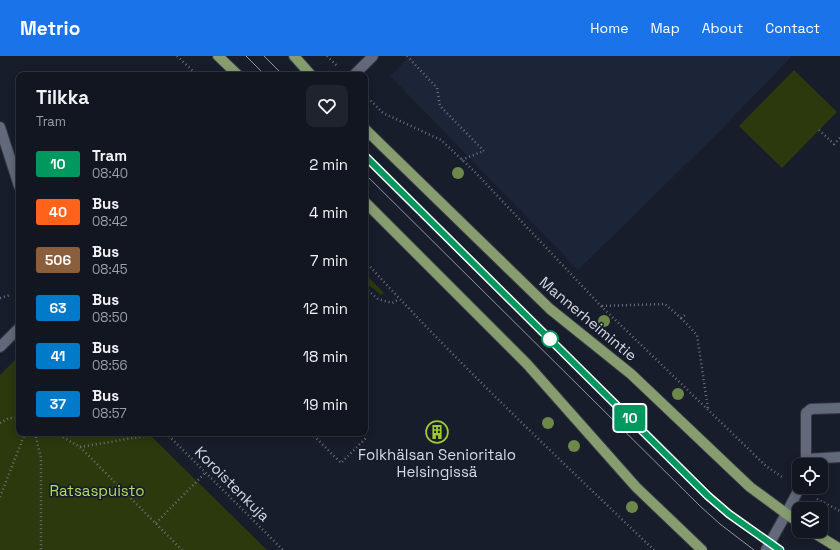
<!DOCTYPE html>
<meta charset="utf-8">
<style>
:root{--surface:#111620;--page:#1e232d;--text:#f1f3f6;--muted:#9c9fa5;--line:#30353e;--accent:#1a73e8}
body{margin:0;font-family:"Space Grotesk",sans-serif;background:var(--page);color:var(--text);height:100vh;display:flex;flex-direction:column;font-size:15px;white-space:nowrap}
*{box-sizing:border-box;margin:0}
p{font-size:13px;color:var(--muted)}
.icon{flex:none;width:22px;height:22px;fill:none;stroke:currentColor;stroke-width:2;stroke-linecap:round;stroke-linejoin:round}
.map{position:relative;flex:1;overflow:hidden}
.panel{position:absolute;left:16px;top:16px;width:352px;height:364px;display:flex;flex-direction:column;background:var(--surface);border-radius:8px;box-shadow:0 2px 10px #0003,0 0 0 1px var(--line)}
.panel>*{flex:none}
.badge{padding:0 8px;border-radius:3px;font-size:14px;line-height:26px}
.fabs{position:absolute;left:792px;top:402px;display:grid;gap:8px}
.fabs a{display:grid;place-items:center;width:36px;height:36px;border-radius:8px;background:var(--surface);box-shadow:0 2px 10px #0003,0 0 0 1px var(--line);font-size:20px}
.map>.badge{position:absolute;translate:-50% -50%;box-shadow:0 0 0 2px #fff}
.round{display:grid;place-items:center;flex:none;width:42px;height:42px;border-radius:8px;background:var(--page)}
.headline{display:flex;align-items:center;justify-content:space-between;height:68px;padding:0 20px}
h1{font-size:19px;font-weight:800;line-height:30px}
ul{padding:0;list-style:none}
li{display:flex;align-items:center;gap:12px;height:48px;padding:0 20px}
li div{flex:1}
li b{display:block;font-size:15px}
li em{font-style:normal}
li .badge{min-width:44px;font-weight:700;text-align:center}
header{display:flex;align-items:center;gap:24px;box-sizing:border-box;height:56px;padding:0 20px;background:var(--accent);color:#fff}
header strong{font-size:19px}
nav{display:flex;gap:22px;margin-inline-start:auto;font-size:14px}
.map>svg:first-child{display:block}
</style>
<header>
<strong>Metrio</strong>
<nav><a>Home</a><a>Map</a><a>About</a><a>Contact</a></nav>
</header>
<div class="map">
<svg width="840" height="494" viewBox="0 0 840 494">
<rect width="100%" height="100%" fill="#171d2a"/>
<!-- built -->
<path fill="#1c2437" d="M 410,0 L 792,0 L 717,78 L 578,214 L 390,20 Z"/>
<!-- green -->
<g fill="#2b390d">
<path d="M 794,14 L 837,56 L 782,112 L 739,70 Z"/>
<path d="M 365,218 L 384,237 L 381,239 L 365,226 Z"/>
<path d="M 19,300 L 19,377 L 148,377 L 267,494 L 0,494 L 0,319 Z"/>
</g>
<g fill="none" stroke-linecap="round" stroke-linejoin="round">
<!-- service casing -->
<g stroke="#363944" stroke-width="12">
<path id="service" d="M 807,403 L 840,401"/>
</g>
<!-- minor casing -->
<g stroke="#363944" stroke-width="12">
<g id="minor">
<path d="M 355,18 L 373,0"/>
<path d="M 0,71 L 19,130"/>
<path d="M 0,291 L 19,272"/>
<path d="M 806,409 L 806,357 L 811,353 L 840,352"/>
<path d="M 786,458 L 800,431"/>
</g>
</g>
<!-- tertiary casing -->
<g stroke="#363944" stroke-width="12">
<path id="tertiary" d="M 766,494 L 786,458"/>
</g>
<!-- primary casing -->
<g stroke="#363944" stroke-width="12">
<g id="primary">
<path d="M 218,0 L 238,19"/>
<path d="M 294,0 L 311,19"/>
<path d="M 365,73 L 550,253 L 631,318 L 750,431 L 799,467"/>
<path d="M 365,146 L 527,308 L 636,431 L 702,494"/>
<path d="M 811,475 L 840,493"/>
</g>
</g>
<!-- path -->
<g stroke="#6c717d" stroke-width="2.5" stroke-dasharray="1 3" stroke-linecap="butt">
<path d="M 177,0 L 197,19"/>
<path d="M 327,0 L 337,10"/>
<path d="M 407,0 L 437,32 L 440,50 L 484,95 L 461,104"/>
<path d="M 365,39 L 383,57 L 441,84 L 474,115 L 601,250 L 766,410 L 782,421"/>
<path d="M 819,74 L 834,88 L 840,82"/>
<path d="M 365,205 C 456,306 556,400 654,494"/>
<path d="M 365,232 L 378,243 L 392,247 L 399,243"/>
<path d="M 0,242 L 10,239"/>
<path d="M 602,250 L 665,248 L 681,262 L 685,259"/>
<path d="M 681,262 L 697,279 L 708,353"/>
<path d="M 0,367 L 9,362 L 19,362"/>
<path d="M 35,377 L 41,402 L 41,494"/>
<path d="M 56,377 L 80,391 L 182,494"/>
<path d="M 166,377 L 283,494"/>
<path d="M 311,377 L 341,407 L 366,382"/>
<path d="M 80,391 L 145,380 L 150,377"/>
<path d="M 0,441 L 25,377"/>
<path d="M 817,443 L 840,455"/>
<path d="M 156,467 L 206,416"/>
</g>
<!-- service -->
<use href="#service" stroke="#61697a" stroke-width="10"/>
<!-- minor -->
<use href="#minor" stroke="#61697a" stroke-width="10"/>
<!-- tertiary -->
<use href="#tertiary" stroke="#61697a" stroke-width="10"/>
<!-- primary -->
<use href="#primary" stroke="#879d70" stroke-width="10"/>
<!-- tram -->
<g stroke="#9296a1" stroke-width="1">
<path d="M 246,0 L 265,19"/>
<path d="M 264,0 L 283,19"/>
<path d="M 365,100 L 708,440 L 729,458 L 780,494"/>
<path d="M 365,118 L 700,450 L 720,468 L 754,494"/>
</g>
</g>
<!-- trees -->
<g fill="#6e874a">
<circle cx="458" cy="117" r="6"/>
<circle cx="604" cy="265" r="6"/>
<circle cx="678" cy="338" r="6"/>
<circle cx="548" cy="367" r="6"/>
<circle cx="574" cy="390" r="6"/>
<circle cx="632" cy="451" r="6"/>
</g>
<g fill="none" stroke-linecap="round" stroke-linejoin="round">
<!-- line casing -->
<g stroke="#fff" stroke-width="9">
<path id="line" d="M 365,100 L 708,440 L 729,458 L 780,494"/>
</g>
<!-- line -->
<use href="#line" stroke="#00985f" stroke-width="6"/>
</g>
<!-- icons -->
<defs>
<g id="building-ring" transform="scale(1.15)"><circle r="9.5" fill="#171d2a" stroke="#9dca30" stroke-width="1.5"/><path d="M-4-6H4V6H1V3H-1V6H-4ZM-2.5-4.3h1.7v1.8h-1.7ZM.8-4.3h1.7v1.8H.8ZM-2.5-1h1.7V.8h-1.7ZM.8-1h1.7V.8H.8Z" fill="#9dca30"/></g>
</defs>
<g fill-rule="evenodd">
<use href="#building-ring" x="437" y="376"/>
</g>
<!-- markers -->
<circle fill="#fff" stroke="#00985f" stroke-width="2" cx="550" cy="283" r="8"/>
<g text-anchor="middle" stroke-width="3.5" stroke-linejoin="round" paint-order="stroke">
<!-- street labels -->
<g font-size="15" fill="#d5d9e3" stroke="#171d2a">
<text transform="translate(588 263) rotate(40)" y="5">Mannerheimintie</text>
<text transform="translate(232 428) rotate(45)" y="5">Koroistenkuja</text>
</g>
<!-- poi labels -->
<g font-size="15" fill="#d5d9e3" stroke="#171d2a">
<text x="437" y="404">Folkhälsan Senioritalo<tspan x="437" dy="17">Helsingissä</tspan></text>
</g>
<!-- park labels -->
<g font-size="15" fill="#b5de64" stroke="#171d2a">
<text x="97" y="440">Ratsaspuisto</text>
</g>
</g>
</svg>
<div class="fabs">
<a><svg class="icon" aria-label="locate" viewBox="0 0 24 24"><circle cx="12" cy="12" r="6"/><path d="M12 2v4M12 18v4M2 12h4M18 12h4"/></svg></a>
<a><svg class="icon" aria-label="layers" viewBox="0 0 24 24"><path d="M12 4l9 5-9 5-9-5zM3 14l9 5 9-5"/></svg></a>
</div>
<b class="badge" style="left:630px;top:362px;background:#00985f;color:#fff">10</b>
<section class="panel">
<div class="headline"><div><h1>Tilkka</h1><p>Tram</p></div><a class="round"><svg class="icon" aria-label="heart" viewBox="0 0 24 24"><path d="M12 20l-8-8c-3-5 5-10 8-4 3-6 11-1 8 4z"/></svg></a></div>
<ul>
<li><span class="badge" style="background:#00985f;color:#fff">10</span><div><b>Tram</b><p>08:40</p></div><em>2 min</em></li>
<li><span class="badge" style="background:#ff6319;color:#fff">40</span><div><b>Bus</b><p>08:42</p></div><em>4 min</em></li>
<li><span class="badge" style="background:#8b5e3c;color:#fff">506</span><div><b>Bus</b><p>08:45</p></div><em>7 min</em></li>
<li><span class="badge" style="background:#007ac9;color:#fff">63</span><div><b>Bus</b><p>08:50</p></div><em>12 min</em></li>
<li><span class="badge" style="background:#007ac9;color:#fff">41</span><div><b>Bus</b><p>08:56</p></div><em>18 min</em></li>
<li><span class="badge" style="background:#007ac9;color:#fff">37</span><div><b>Bus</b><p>08:57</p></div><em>19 min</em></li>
</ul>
</section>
</div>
